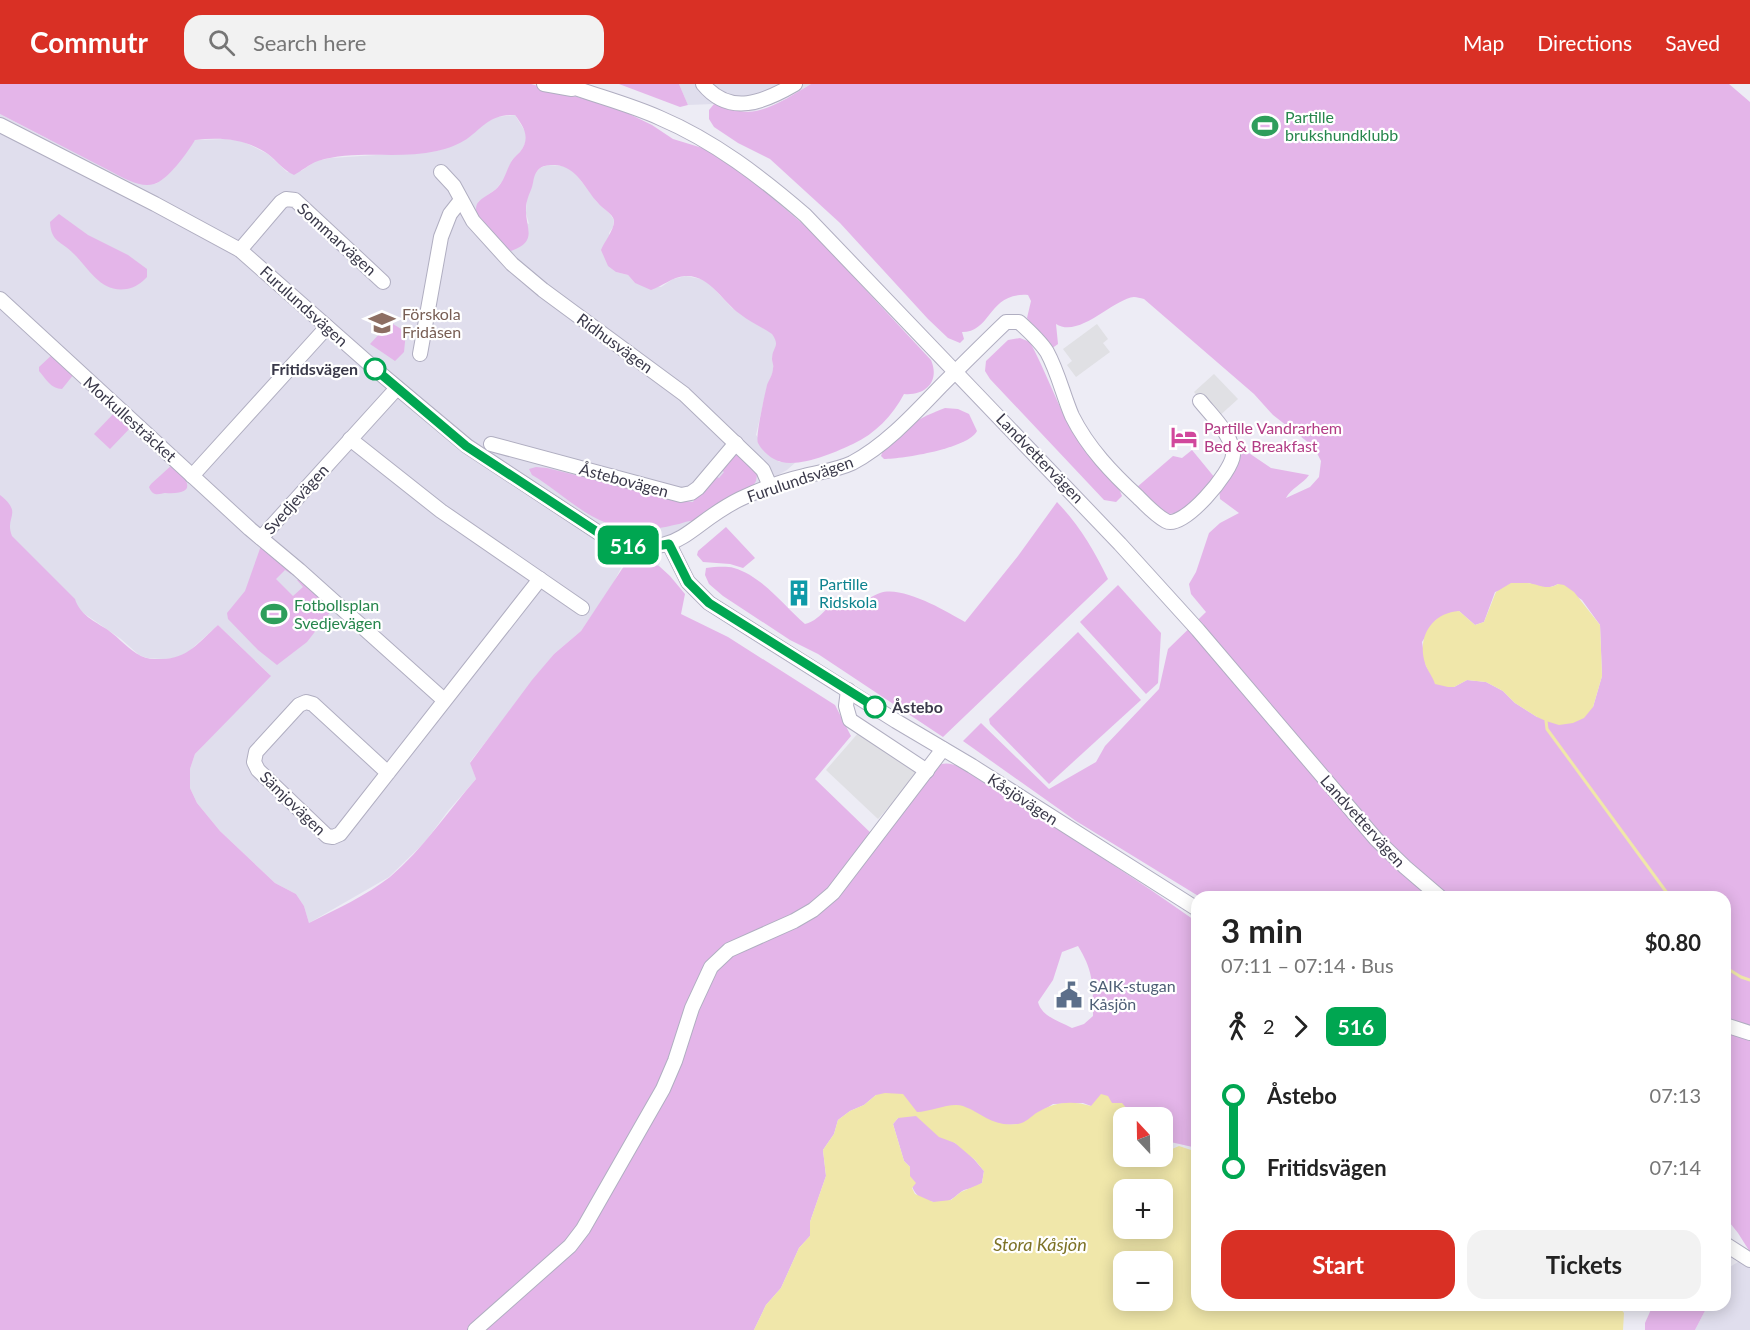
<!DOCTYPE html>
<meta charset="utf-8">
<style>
:root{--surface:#fff;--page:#f2f2f2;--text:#222;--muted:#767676;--accent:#d93025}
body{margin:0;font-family:Lato,sans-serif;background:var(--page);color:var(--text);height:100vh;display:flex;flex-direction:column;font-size:22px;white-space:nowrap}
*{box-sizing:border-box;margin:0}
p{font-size:20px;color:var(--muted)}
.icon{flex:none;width:33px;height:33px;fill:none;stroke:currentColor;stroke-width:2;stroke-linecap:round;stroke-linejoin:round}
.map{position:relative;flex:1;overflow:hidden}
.panel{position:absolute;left:1191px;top:807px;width:540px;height:420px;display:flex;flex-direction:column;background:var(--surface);border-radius:18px;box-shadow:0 3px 15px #0003}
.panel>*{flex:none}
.badge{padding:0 12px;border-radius:9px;font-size:21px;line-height:39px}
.needle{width:39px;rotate:338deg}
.controls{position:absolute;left:1113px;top:1023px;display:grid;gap:12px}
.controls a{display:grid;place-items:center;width:60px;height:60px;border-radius:12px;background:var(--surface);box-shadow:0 3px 15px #0003;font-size:30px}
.map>.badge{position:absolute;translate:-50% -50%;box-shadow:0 0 0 3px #fff}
.legs{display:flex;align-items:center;gap:9px;height:66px;padding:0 30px;font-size:20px}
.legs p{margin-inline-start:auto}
.headline{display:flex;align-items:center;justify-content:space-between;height:102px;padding:0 30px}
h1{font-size:33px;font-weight:700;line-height:45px}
.action{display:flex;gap:12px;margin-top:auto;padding:12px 30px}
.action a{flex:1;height:69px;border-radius:18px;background:var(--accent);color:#fff;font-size:24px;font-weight:700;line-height:69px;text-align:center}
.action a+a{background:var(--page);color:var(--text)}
ul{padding:0 30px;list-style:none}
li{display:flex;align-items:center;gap:21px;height:72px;font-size:22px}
li i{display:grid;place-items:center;width:9px;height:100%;margin:0 8px;background:currentColor}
li i::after{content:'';width:15px;height:15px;margin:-8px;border:4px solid;border-radius:50%;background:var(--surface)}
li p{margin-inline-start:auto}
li:first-child i{background:linear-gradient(#0000 50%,currentColor 0)}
li:last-child i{background:linear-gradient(currentColor 50%,#0000 0)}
header{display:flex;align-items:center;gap:36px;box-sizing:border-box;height:84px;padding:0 30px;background:var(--accent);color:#fff}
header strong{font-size:28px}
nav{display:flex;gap:33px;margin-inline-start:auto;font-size:21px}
.search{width:420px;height:54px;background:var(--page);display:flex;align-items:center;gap:15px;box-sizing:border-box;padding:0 21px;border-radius:18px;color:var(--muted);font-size:22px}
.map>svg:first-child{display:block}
</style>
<header>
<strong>Commutr</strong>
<div class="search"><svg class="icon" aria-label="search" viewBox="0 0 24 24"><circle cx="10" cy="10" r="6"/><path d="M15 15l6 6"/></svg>Search here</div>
<nav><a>Map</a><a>Directions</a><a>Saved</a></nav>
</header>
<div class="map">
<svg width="1750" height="1246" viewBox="0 0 1750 1246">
<rect width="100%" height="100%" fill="#edecf5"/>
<!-- residential -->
<g fill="#e0deed">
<path d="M 679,0 L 811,0 L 781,17 L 755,27 L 736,27 L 714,20 L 688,21 Z"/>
<path d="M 0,30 L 46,54 L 156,100 L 172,86 L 195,56 L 225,55 L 242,57 L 268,70 L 287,88 L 301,87 L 316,77 L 331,74 L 437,67 L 467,55 L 479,43 L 496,33 L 515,31 L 526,49 L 527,56 L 521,67 L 512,76 L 504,95 L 496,105 L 478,118 L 529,140 L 526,129 L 527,112 L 532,102 L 534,91 L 540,84 L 548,81 L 563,82 L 573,86 L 597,118 L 610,130 L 614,136 L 613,143 L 609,149 L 616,188 L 628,191 L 635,199 L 661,203 L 673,195 L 686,192 L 706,196 L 732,224 L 772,249 L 776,256 L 776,264 L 772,273 L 774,285 L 767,303 L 756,351 L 779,378 L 796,378 L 787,386 L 724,421 L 666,456 L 659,482 L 647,477 L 622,482 L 613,500 L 581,547 L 554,570 L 470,678 L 476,695 L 448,727 L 425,758 L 389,793 L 309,839 L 304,822 L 296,810 L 275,799 L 220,747 L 197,719 L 190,704 L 190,685 L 195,670 L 270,591 L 218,541 L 186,570 L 174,574 L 162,575 L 147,574 L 139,571 L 121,555 L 79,526 L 0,456 Z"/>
<path d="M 1750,1168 L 1750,1246 L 1695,1246 L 1708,1221 L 1725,1221 L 1725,1189 L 1728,1184 L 1738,1178 L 1742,1178 Z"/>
</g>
<!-- green -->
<g fill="#e4b5e9" fill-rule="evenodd">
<path d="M 0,0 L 531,0 L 617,24 L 652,41 L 673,55 L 709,66 L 748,93 L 810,146 L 931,276 C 940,297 926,312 904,310 C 893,331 875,350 853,360 C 834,369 793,387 774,375 C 768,372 761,365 758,359 C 755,353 765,310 767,301 C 769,296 773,290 773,284 C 774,281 772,278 772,275 C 772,263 781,263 772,250 C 762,243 750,238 740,230 C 723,218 709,190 685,192 C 672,193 663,202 651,206 L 635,199 L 628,191 L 616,188 L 608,182 L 601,166 C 604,158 615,145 614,136 C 612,129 603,125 598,119 C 584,104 578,83 555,81 C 548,81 543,81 538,86 C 533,92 534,97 532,103 C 529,111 526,117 526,125 C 525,144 539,157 511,167 C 500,159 470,136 477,120 C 481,113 493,109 498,103 C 505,95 506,87 511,78 C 513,74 517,71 520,68 C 531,54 524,43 515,31 C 491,30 484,42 467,55 C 459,60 447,65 437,67 C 398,76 357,65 318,77 C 309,80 302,87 294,91 C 283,86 277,77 268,70 C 246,55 222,53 195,56 C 188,68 167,97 154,100 C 141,104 125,95 114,89 L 0,30 Z"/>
<path d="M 619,0 L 679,0 L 688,21 L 680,23 Z"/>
<path d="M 811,0 L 1729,0 L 1750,18 L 1750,1168 L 1738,1149 L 1726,1134 L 1725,813 L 1628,813 L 1621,810 L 1612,811 L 1610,813 L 1200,813 L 1076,737 L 963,657 L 981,639 L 1049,705 L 1096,678 L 1105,662 L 1159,605 L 1168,565 L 1206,528 L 1191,510 L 1189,500 L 1196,488 L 1209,449 L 1220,439 L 1239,429 L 1220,415 L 1219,402 L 1243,365 L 1271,384 L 1309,391 C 1303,400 1291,404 1286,414 L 1310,403 L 1319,393 L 1321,377 L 1314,363 L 1273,331 L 1254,310 L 1144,215 C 1140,214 1137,213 1134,213 C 1113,215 1079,255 1056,240 L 1058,260 L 1051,265 L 1027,234 L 1031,217 L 1028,211 C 988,208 992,248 962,248 L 964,255 L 960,259 L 948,254 L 928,235 L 840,139 L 770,75 L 738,59 L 714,43 L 709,35 L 709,26 L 714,20 C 727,24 742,30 756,27 C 775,23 794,10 811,0 ZM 1529,499 C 1539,503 1548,506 1558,500 L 1582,516 L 1600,541 L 1602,592 L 1593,623 L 1537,633 L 1515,619 L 1503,607 L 1486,598 L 1467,596 L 1454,603 L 1432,591 L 1426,582 L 1422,558 L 1436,536 L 1459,527 L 1475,541 L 1484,538 L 1495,508 Z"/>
<path d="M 59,130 L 88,151 L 128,171 L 147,185 L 147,193 C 141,199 136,203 127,205 C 101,209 90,186 74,170 C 62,157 51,159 50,138 Z"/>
<path d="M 393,240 L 406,248 L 404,268 L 395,277 L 370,260 L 382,247 L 385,249 Z"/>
<path d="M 1020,254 L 1030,258 C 1051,297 1064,343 1093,377 C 1103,388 1118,398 1122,412 L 1116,418 L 1104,416 L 990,295 L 985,287 L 986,277 L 1008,256 Z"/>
<path d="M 54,269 L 74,290 L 62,305 C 51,305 46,295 39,287 L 39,283 Z"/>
<path d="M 945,324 L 958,325 L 969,330 L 977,347 C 969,364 903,375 884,375 L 881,372 C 887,350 925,331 945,324 Z"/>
<path d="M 118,325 L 134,340 L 110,365 L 94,350 Z"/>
<path d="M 1192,366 L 1215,394 C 1204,407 1180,438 1161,428 C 1152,422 1144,412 1136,404 L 1173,372 L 1182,374 Z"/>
<path d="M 736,368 L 753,381 L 757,391 L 756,397 L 753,402 L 696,437 C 688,436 682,440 674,441 C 663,444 649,446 637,445 C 592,444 568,412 532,391 L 529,385 L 536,383 L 547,384 L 681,417 L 693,418 L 696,412 L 715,392 L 719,394 L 724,388 L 721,386 Z"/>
<path d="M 173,380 C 189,397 198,411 165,409 C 162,409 159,411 155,410 C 152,409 150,406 149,403 L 151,400 Z"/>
<path d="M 0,411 C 24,430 4,432 12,452 L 75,515 C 80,531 94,537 108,546 C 119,554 129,566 141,572 C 147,575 153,575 159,575 C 187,576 199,558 218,541 L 271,592 L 195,670 L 190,685 L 190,704 L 197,719 L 220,747 L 275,799 L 296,810 L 304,822 L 309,839 C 335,826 367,811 390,793 C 423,765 448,727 476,695 L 470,679 L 532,596 L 554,570 L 581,547 L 626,479 L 647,477 L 659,482 L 670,492 L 685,510 L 681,530 L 728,553 L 835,621 L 851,652 L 815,695 L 876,754 L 934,683 C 944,678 950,679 960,683 C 1039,734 1120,783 1197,838 L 1197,1064 L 1166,1057 L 1163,1053 L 1162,1034 L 1134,1033 L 1122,1020 L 1091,1022 L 1083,1019 L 1053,1020 L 1022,1040 L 1005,1041 L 990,1038 L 961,1022 L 928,1028 L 926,1039 C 937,1053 942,1051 955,1059 C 966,1066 976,1077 984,1087 L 982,1099 C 976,1103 971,1104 964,1106 C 958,1109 954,1115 948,1117 C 921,1122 908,1109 910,1083 L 904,1077 L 893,1040 L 898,1034 L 876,1011 L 864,1021 L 850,1027 L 838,1036 L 834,1050 L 823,1066 L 826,1092 L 810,1138 L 810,1152 L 799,1164 L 781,1204 L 766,1221 L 754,1246 L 0,1246 ZM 1078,862 C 1094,888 1093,902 1093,932 L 1084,940 L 1072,944 C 1059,937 1042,933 1038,918 L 1053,896 L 1062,868 Z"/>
<path d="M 1057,418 C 1079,441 1094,466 1108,495 L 943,653 L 818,570 L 790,556 L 723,512 L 709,500 L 705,491 L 706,484 C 715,483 726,482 734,484 C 762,492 784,522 805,540 C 830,533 827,505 860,521 C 866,517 873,511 880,509 C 902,501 946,527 965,538 L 1018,472 Z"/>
<path d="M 726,443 L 755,474 L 743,484 L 730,480 L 703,478 L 697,471 L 698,467 Z"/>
<path d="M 262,459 L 292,488 L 291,490 L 285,486 L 276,495 L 293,512 L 303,503 L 297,496 L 299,495 L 325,517 L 331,527 L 307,558 L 277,581 L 258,566 L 228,535 L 227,529 L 245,507 Z"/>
<path d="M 1118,501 L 1161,549 L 1158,599 L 1146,610 L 1080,538 Z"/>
<path d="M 1078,548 L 1141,616 L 1049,700 L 990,640 L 989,635 Z"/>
<path d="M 1653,1221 L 1708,1221 L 1695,1246 L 1645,1246 L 1645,1239 Z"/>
</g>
<!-- parking -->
<g fill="#e0e0e4">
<path d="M 1097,240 L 1108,255 L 1103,259 L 1110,268 L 1076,293 L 1067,281 L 1072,277 L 1063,265 Z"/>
<path d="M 1214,290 L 1238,315 L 1217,334 L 1194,308 Z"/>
<path d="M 860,647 L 920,688 L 878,735 L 826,686 Z"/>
</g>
<!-- water -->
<g fill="#f0e7aa" fill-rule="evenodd">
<path d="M 1511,499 C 1516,499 1522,499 1527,499 C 1539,500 1546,507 1558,500 L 1564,501 L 1574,508 L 1600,541 L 1602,592 L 1593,623 L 1584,634 L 1573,639 L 1559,641 L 1546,637 L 1537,633 L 1515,619 L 1503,607 L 1486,598 L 1467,596 L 1454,603 L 1448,603 L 1435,600 C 1433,593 1427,586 1425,579 C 1417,554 1431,529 1459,527 L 1475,541 L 1484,538 L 1496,508 Z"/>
<path d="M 885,1009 L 903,1010 L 917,1028 C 931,1028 950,1018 963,1022 C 984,1030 992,1043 1018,1040 C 1026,1039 1031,1032 1038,1028 C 1054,1018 1072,1016 1091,1022 L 1101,1010 L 1108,1012 L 1112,1019 L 1122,1019 L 1134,1033 L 1124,1034 L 1124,1072 L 1162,1072 L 1163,1057 L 1172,1065 L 1179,1062 L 1197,1068 L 1197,1221 L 1618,1221 L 1624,1229 L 1623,1246 L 754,1246 L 766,1221 L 781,1204 L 799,1164 L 810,1152 L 810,1138 L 826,1092 L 823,1066 L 834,1050 L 838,1036 L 850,1027 L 864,1021 L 876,1011 ZM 916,1032 L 939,1053 L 955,1059 L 975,1076 L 984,1087 L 982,1099 L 961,1108 L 951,1116 L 933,1118 L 915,1110 L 912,1104 L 916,1099 L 910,1092 L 910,1083 L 904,1077 L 893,1040 L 898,1034 ZM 1124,1106 L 1162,1106 L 1162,1144 L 1124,1144 ZM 1124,1178 L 1162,1178 L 1162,1216 L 1124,1216 Z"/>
</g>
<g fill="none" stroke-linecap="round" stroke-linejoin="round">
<!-- stream -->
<g stroke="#f0e7aa" stroke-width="3">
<path d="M 1546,637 L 1547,645 L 1670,813"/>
<path d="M 1725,883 L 1741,893 L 1750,896"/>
</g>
<!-- minor casing -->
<g stroke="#b0aec1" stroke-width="16">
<g id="minor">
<path d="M 544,0 L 572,5"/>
<path d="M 564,0 C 596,12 629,20 660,34 C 714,57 761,93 805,131 L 1120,460 L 1198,546 L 1376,755 L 1405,783 L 1440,813"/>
<path d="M 703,0 C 730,33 764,18 795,0"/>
<path d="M 0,41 L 155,120 L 240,166 L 375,285 L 467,362 L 605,453 C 680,480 683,443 740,415 C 761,405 782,397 804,392 C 820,388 837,386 852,379 C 886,361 915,329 941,302 C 963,280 984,259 1006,238 L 1019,238 C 1029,247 1040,257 1047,268 C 1058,288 1063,311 1072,332 C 1088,364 1112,389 1138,413 C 1146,421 1155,431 1166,437 C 1183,446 1232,388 1233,371 C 1233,351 1211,331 1200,317"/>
<path d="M 441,88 L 454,102 L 473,137 L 512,180 L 543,206 L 684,310 L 756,379 L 763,386 L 770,402"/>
<path d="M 240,166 L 281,118 L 286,115 L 295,116 L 383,198"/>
<path d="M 0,215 L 250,445 L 299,486 L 444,616"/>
<path d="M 420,270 L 441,153 L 450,130 L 461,116"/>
<path d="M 350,355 L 441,427 L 582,524"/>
<path d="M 491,360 L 681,411 L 691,409 L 698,404 L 736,359"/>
<path d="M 192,392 L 327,243"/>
<path d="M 261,454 L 397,304"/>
<path d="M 669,460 L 688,498 L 709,519 L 896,637 L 972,682 L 1197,825"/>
<path d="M 848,606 L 846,622 L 850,636 L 927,687"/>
<path d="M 388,689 L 313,620 L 306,618 L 299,621 L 256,668 L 254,678 L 258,686 L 327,752 L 333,753 L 340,750 L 540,495"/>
<path d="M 1725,941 L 1750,949"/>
<path d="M 1725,1160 L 1750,1176"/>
<path d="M 475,1246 L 570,1162 L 583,1145 L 663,1005 L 675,977 L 692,924 L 711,883 L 729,866 L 794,837 L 813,826 L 833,809 L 943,665"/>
</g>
</g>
<!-- minor -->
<use href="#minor" stroke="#fff" stroke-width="14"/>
</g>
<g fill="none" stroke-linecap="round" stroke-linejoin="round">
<!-- line-1 casing -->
<g stroke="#fff" stroke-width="14">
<path id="line-1" d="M 375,285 L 466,362 L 605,453 C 630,462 643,465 669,460 L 688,498 L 709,519 L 875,623"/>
</g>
<!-- line-1 -->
<use href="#line-1" stroke="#00a651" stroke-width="9"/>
</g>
<!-- icons -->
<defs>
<g id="stadium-bare" transform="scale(2.07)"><path d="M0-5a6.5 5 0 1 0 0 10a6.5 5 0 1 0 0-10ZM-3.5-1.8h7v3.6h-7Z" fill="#2e9e5b" stroke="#fff" stroke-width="2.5" paint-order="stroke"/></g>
<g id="school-bare" transform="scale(2.07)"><path d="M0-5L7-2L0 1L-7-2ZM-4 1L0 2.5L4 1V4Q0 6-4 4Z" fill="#8d6e63" stroke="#fff" stroke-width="2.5" paint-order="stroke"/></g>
<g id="hotel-bare" transform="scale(2.07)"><path d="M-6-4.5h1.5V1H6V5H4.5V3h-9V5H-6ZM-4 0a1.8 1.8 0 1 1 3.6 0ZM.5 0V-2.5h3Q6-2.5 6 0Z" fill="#d1479c" stroke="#fff" stroke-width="2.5" paint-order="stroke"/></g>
<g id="building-bare" transform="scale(2.07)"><path d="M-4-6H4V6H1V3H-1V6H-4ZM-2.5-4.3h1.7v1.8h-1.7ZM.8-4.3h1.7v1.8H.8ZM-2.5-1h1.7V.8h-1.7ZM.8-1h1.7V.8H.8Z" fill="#0f9aa8" stroke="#fff" stroke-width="2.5" paint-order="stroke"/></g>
<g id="civic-bare" transform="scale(2.07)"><path d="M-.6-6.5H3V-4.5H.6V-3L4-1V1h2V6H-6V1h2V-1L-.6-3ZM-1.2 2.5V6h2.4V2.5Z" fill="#5c6f8a" stroke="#fff" stroke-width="2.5" paint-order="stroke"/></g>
</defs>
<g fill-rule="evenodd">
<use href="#stadium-bare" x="1265" y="42"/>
<use href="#school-bare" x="382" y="239"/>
<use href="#hotel-bare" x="1184" y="353"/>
<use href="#building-bare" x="799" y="509"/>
<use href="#stadium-bare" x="274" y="530"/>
<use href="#civic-bare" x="1069" y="911"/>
</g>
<!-- markers -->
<g fill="#fff" stroke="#00a651" stroke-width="3">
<circle cx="375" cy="285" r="10"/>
<circle cx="875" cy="623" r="10"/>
</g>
<g text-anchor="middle" stroke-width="4.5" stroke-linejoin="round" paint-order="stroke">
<!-- leisure labels -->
<g font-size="16" fill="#27864d" stroke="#fff" text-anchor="start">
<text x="1285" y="39">Partille<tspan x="1285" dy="18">brukshundklubb</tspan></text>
<text x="294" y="527">Fotbollsplan<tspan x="294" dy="18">Svedjevägen</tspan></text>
</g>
<!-- street labels -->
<g font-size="16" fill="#3a394a" stroke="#fff">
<text transform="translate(337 155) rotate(42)" y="6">Sommarvägen</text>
<text transform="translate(304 222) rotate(42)" y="6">Furulundsvägen</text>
<text transform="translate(615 259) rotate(36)" y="6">Ridhusvägen</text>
<text transform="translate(130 335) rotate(42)" y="6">Morkullesträcket</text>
<text transform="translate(1040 374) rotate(46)" y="6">Landvettervägen</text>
<text transform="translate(800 395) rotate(-19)" y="6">Furulundsvägen</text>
<text transform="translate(624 396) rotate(15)" y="6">Åstebovägen</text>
<text transform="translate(296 415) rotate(-48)" y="6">Svedjevägen</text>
<text transform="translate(1023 715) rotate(33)" y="6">Kåsjövägen</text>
<text transform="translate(293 719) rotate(44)" y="6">Sämjovägen</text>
<text transform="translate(1363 737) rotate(48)" y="6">Landvettervägen</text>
</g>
<!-- education labels -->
<g font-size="16" fill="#785e54" stroke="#fff" text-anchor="start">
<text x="402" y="236">Förskola<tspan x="402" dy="18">Fridåsen</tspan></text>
</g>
<!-- stop labels -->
<g font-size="16" font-weight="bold" fill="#3a394a" stroke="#fff" text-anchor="end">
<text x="358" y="291">Fritidsvägen</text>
<text x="892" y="629" text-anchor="start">Åstebo</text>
</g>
<!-- hotel labels -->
<g font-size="16" fill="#b23c85" stroke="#fff" text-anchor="start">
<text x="1204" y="350">Partille Vandrarhem<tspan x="1204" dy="18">Bed &amp; Breakfast</tspan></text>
</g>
<!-- culture labels -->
<g font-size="16" fill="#0d838f" stroke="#fff" text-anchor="start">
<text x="819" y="506">Partille<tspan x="819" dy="18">Ridskola</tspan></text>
</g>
<!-- service labels -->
<g font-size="16" fill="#4e5e75" stroke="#fff" text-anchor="start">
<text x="1089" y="908">SAIK-stugan<tspan x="1089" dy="18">Kåsjön</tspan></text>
</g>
<!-- water labels -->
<g font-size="18" font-style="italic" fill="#7d7226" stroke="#fff">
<text x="1040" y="1167">Stora Kåsjön</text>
</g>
</g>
</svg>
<div class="controls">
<a><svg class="needle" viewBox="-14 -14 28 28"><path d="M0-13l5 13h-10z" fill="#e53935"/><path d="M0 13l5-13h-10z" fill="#767676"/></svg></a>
<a>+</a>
<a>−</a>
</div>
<b class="badge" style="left:628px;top:461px;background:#00a651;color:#fff">516</b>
<section class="panel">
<div class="headline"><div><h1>3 min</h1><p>07:11 – 07:14 · Bus</p></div><b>$0.80</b></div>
<div class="legs"><svg class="icon" aria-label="walk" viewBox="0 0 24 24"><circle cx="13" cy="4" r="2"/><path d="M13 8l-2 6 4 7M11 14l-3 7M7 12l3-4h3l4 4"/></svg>2<svg class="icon" aria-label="forward" viewBox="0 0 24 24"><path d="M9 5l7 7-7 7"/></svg><b class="badge" style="background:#00a651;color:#fff">516</b></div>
<ul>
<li><i style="color:#00a651"></i><b>Åstebo</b><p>07:13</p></li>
<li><i style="color:#00a651"></i><b>Fritidsvägen</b><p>07:14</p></li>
</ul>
<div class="action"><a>Start</a><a>Tickets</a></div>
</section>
</div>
